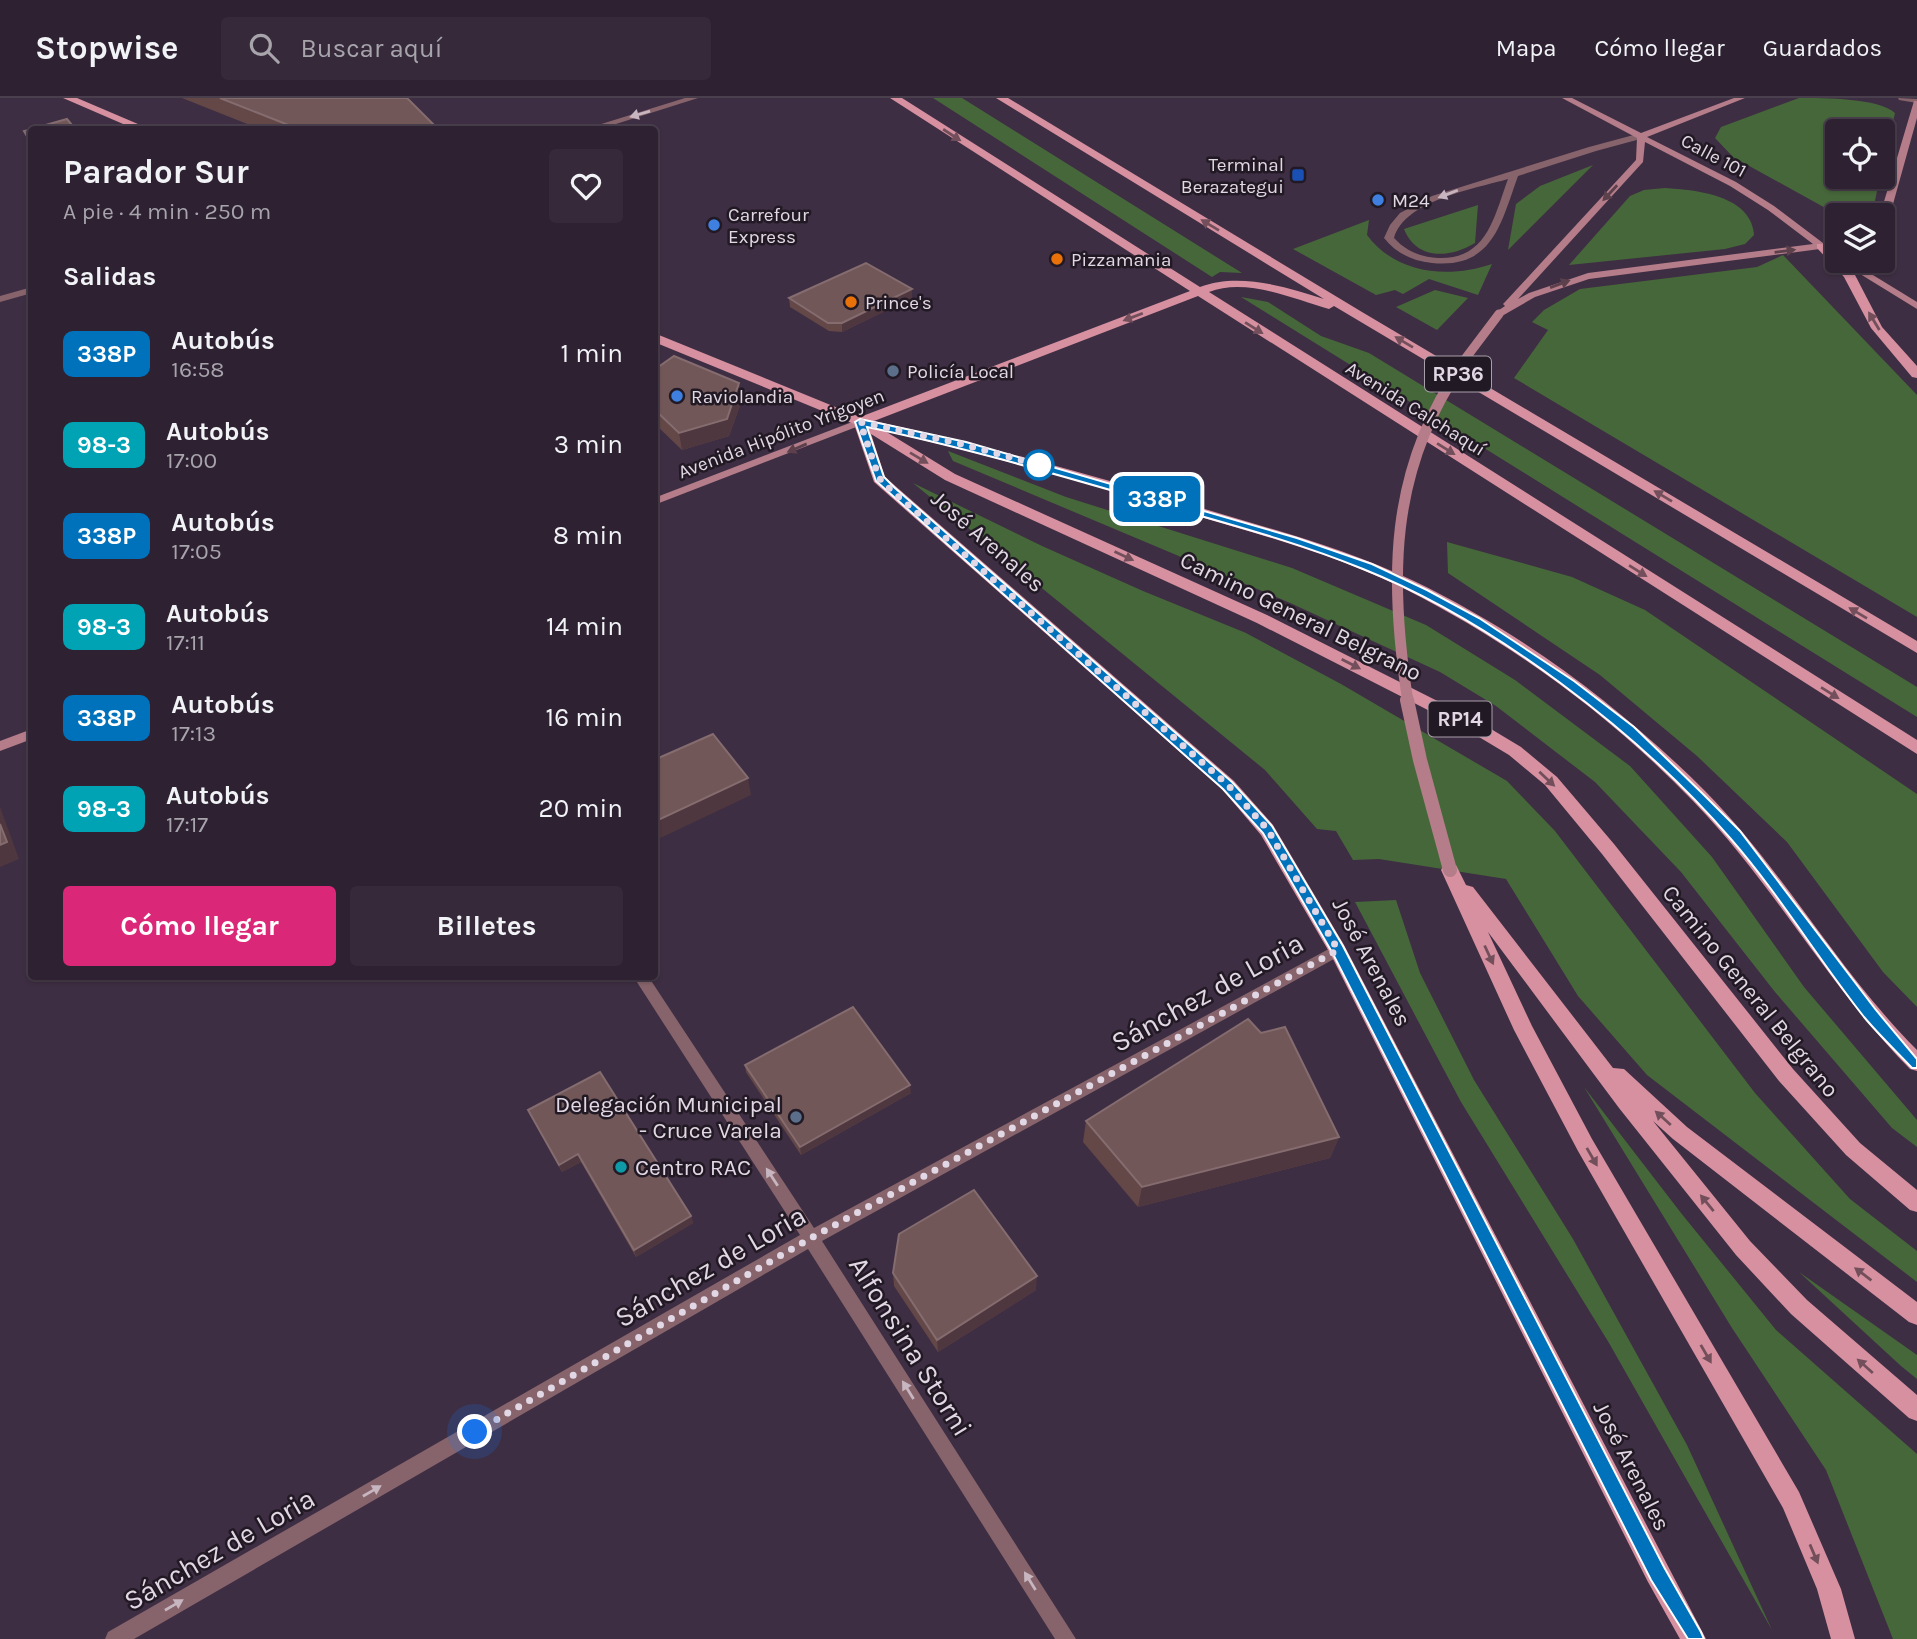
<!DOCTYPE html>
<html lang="es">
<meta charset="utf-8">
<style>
:root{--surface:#2e2232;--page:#362a3a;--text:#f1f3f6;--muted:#a7a4ac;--line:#493f4d;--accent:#db2777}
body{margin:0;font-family:Karla,sans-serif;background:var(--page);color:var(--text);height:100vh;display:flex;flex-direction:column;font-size:26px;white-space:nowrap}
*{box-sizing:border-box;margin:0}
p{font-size:23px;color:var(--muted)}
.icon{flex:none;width:38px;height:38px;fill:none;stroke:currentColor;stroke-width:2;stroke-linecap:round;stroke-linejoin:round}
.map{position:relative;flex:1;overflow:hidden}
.sheet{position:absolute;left:28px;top:28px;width:630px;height:854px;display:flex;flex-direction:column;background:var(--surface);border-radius:7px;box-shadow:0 2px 5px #0004,0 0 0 2px var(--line)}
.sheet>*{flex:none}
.badge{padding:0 14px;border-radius:10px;font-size:24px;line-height:46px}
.controls{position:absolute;left:1825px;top:21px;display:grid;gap:14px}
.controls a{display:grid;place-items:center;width:70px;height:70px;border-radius:7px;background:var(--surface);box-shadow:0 2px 5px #0004,0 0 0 2px var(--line);font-size:35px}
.you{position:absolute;width:35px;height:35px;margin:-18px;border:5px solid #fff;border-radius:50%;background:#1a73e8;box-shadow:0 0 0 10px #1a73e833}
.map>.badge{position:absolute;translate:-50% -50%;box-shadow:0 0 0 4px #fff}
h2{padding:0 35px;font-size:26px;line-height:63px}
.round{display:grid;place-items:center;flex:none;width:74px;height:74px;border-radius:7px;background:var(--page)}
.overview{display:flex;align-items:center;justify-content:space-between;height:119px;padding:0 35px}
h1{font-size:33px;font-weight:700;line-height:52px}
.button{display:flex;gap:14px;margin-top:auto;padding:14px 35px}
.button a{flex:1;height:80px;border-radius:7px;background:var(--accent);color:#fff;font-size:28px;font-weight:700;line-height:80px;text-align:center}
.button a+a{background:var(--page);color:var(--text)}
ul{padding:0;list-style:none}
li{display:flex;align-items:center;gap:21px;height:91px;padding:0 35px}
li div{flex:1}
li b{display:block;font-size:26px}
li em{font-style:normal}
li .badge{min-width:77px;font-weight:700;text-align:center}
header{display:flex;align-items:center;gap:42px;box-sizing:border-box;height:98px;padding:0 35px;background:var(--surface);border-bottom:2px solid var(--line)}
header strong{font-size:33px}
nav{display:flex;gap:38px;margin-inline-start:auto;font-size:24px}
.search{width:490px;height:63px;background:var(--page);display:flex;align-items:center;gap:18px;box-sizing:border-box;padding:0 24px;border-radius:7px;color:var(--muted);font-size:26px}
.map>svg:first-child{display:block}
</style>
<header>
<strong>Stopwise</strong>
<div class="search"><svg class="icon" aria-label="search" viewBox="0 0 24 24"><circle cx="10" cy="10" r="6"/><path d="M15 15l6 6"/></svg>Buscar aquí</div>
<nav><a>Mapa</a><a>Cómo llegar</a><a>Guardados</a></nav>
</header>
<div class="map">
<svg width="1917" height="1541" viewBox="0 0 1917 1541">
<rect width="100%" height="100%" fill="#3e2e43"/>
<!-- green -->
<g fill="#46673a">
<path d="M 933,0 L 962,0 L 1242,175 L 1220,174 L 1212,179 Z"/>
<path d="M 1799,0 C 1826,0 1878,0 1895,15 L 1883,67 L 1883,33 L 1838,33 L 1838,79 L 1880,79 L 1872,117 L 1838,117 L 1733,59 L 1715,40 L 1721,29 Z"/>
<path d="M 1593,67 L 1508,152 L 1516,106 L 1540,88 Z"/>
<path d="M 1665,90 C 1696,92 1751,97 1754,137 L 1745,146 L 1725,151 L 1569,167 L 1630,98 L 1644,92 Z"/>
<path d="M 1478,107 L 1475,145 C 1450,160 1417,163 1404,131 Z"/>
<path d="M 1369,122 L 1367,137 C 1396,176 1448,181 1492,166 L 1478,197 L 1429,181 L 1403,196 L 1395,192 L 1376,197 L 1293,151 Z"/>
<path d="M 1783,157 L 1917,297 L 1917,519 L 1514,280 L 1548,232 L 1532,224 L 1544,212 L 1580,191 L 1757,169 Z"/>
<path d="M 1435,192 L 1468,200 L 1437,232 L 1396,209 Z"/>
<path d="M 1241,199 L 1268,204 L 1321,238 L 1369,255 L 1917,589 L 1917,619 Z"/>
<path d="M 948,353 L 1066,399 L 1292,470 L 1426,527 L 1515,582 L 1630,668 L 1712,759 L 1804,889 L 1917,1022 L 1917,1049 L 1892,1030 L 1775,894 L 1681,774 L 1595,684 L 1496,608 L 1440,574 L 1288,504 L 953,363 Z"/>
<path d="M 913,385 L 1042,448 L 1143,493 L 1246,535 L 1341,586 L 1507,683 L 1555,733 L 1755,995 L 1850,1101 L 1917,1153 L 1917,1184 L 1647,977 L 1578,898 L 1506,781 L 1379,761 L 1353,762 L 1336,733 L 1317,731 L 1265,672 Z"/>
<path d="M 1447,444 L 1572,479 L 1645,512 L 1917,696 L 1917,909 L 1883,874 L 1787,744 L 1697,658 L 1600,577 L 1448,475 Z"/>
<path d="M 1396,802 L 1420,875 L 1474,982 L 1573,1141 L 1687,1347 L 1772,1532 L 1609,1245 L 1461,1004 L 1355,804 Z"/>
<path d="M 1584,989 L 1681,1115 L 1776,1232 L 1917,1356 L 1917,1541 L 1893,1541 L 1826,1372 L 1732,1230 Z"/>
<path d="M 1799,1174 L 1917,1257 L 1917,1281 L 1901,1268 Z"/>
</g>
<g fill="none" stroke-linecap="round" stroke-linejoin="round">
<!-- street -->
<g fill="#87646b" fill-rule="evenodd">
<path d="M 685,0 L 698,0 L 597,32 L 582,32 Z"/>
<path d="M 1898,0 L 1917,1 L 1917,5 L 1899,2 Z"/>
<path d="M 1641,35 L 1644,36 L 1644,40 L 1596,53 L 1518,78 C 1501,125 1493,171 1432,165 C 1412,163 1396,155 1384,140 L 1390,127 L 1400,115 L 1432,98 L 1589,49 ZM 1508,81 C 1494,119 1487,162 1438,160 C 1420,159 1406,153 1394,140 C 1405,102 1474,91 1508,81 Z"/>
<path d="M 32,189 L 32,195 L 0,204 L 0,198 Z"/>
<path d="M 1338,846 L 1343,848 L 1345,852 L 1343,856 L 822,1143 L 1076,1541 L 1055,1541 L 808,1151 L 134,1541 L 105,1541 L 108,1534 L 800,1137 L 633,878 L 648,878 L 814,1130 Z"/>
</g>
<!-- secondary -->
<g fill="#b47d89" fill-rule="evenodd">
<path d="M 1562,0 L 1572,0 L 1641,35 L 1734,0 L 1745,0 L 1647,39 L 1736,84 L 1774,108 L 1823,145 L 1838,143 L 1838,149 L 1824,153 L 1820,151 L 1589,181 L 1535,199 L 1502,218 L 1496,218 L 1496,214 L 1505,208 L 1503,206 L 1505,204 L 1636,62 L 1637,40 ZM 1645,44 L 1730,88 L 1768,112 L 1813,146 L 1588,175 L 1529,195 L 1518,201 L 1643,64 Z"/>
<path d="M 1914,3 L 1917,3 L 1917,20 L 1888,124 L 1883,127 L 1883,117 L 1880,117 Z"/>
<path d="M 1839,163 L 1850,163 L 1917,204 L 1917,211 Z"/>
<path d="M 860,321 L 865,324 L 864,326 L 654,407 L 654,400 Z"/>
<path d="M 32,631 L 32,641 L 0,653 L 0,643 Z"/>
</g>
<!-- primary -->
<g fill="#d690a0" fill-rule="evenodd">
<path d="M 63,0 L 77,0 L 152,32 L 137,32 Z"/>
<path d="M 890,0 L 902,0 L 1200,189 C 1239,174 1286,189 1324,201 L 996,0 L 1008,0 L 1362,214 L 1917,543 L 1917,555 L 1334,208 L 1329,211 C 1293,201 1246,179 1209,194 L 1917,642 L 1917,656 L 1198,198 L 874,323 C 984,347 1091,377 1198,409 C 1271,431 1345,450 1414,483 C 1522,535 1620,608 1705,693 C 1784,773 1838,873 1917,952 L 1917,973 L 1910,971 C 1829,889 1774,786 1693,703 C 1610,617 1513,546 1407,492 C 1339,458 1265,438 1194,417 C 1091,386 989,357 885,333 L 955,376 L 1267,517 L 1481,625 L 1521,649 L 1557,679 L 1614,746 L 1793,971 L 1860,1045 L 1917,1092 L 1917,1114 L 1910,1112 L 1846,1057 L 1779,983 L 1602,756 L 1545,687 L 1509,657 L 1469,633 L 1257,525 L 945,382 L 871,336 L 885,379 L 1234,683 L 1273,727 L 1344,847 L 1706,1541 L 1680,1541 L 1648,1484 L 1331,857 L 1261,737 L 1222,691 L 874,384 L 854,326 L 654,244 L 654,235 L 860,319 L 1190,193 Z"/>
<path d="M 1817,146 L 1825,146 L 1838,158 L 1838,163 L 1842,163 L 1855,177 L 1882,229 L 1917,268 L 1917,280 L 1912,279 L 1871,230 L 1844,179 L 1817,150 Z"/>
<path d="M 1450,765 L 1456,767 L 1466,787 L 1473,789 L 1613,970 L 1624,971 L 1687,1029 L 1917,1204 L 1917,1227 L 1909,1224 L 1673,1041 L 1653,1023 L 1750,1143 L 1807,1202 L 1917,1297 L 1917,1323 L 1909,1320 L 1791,1216 L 1736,1157 L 1619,1010 L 1488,834 L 1532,928 L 1592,1041 L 1799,1394 L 1841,1491 L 1855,1541 L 1831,1541 L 1817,1491 L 1783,1410 L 1578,1053 L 1514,932 L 1441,772 L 1444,767 Z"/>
</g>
<!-- secondary-bridge-far2 -->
<path stroke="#b47d89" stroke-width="9" d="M 1459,269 L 1499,216"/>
<!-- secondary-bridge-far1 -->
<path stroke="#b47d89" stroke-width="11" d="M 1408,604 C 1389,482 1389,373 1461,268"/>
<!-- secondary-bridge -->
<path stroke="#b47d89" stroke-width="14" d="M 1407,602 L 1420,662 L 1450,772"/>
</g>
<!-- wall -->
<g fill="#644848">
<path d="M 182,0 L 407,0 L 439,32 L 262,32 Z"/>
<path d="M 789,200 L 912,200 L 842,234 L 829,233 L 790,209 Z"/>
<path d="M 654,272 L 742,302 L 729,338 L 682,352 L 654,325 Z"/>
<path d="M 745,967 L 911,995 L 801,1057 L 746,974 Z"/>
<path d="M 528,1012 L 691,1118 L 693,1125 L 636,1159 L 581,1064 L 562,1074 Z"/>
<path d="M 1086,1023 L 1339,1039 L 1330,1060 L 1138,1109 L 1083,1044 Z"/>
<path d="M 893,1175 L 1036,1192 L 938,1254 L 894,1188 Z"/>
</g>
<!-- shaded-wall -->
<g fill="#4f373f">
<path d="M 912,191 L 912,200 L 842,234 L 842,225 Z"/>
<path d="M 739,285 L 742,302 L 729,338 L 682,352 L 679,335 Z"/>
<path d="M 748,680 L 751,697 L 654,743 L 654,724 Z"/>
<path d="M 0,709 L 19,761 L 0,769 Z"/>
<path d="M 910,987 L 911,995 L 801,1057 L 800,1049 Z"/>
<path d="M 1339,1039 L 1330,1060 L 1138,1109 L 1142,1089 Z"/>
<path d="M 578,1056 L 581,1064 L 562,1074 L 559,1067 Z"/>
<path d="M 691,1118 L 693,1125 L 636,1159 L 634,1152 Z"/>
<path d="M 1037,1178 L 1036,1192 L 938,1254 L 937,1242 Z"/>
</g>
<!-- building -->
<g fill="#725759" stroke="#846c6f" stroke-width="2">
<path d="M 220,0 L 407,0 L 439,32 L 301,32 Z"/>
<path d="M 67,21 L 76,32 L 32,32 L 32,47 L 24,33 Z"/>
<path d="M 866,165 L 912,191 L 842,225 L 828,225 L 789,200 Z"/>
<path d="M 674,258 L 739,285 L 727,321 L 679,335 L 654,311 L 654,272 Z"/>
<path d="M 713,636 L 748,680 L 654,724 L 654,662 Z"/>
<path d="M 0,726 L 7,744 L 0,747 Z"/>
<path d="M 853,909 L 910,987 L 800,1049 L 745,967 Z"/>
<path d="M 1248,921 L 1261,935 L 1285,929 L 1339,1039 L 1142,1089 L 1086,1023 Z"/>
<path d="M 600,974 L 691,1118 L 634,1152 L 578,1056 L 559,1067 L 528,1012 Z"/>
<path d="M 974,1092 L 1037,1178 L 937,1242 L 893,1175 L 899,1136 Z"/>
</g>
<!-- one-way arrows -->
<defs><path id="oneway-solid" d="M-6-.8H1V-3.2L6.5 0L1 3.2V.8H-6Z" transform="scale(1.75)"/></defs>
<g fill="#c7b5c0">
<use href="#oneway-solid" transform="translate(640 16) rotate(164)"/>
<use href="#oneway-solid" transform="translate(1448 96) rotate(159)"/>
<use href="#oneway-solid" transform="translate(772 1079) rotate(-123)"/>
<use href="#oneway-solid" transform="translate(908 1292) rotate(-122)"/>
<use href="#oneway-solid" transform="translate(372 1393) rotate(-30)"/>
<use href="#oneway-solid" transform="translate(1030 1483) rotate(-122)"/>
<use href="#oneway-solid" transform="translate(174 1507) rotate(-30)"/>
</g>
<g fill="#724f5b">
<use href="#oneway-solid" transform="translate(952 37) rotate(33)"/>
<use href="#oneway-solid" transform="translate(1210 127) rotate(-149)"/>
<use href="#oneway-solid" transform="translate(1133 219) rotate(159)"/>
<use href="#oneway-solid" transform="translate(1874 223) rotate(-121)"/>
<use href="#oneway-solid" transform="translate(1254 230) rotate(32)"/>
<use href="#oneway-solid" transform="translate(1404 244) rotate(-149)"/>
<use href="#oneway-solid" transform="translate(1446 351) rotate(32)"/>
<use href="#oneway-solid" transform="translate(919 360) rotate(31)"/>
<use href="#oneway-solid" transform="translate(1663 398) rotate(-149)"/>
<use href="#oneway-solid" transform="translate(1124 458) rotate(25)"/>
<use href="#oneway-solid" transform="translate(1638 473) rotate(32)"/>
<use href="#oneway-solid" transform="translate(1858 515) rotate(-149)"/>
<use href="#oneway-solid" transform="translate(1351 566) rotate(27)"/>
<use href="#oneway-solid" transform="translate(1830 595) rotate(32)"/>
<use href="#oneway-solid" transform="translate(1547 681) rotate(43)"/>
<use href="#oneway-solid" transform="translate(1489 857) rotate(65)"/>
<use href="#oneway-solid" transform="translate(1663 1020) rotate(-138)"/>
<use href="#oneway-solid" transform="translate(1592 1059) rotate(60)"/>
<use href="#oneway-solid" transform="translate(1707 1105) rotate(-129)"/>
<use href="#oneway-solid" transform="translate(1863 1176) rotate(-143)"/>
<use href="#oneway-solid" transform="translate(1706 1256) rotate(60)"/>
<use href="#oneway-solid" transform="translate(1865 1268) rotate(-138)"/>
<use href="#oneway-solid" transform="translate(1814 1456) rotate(67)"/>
</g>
<g fill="#5c414c">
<use href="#oneway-solid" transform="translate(1610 95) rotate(133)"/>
<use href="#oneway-solid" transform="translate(1785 153) rotate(-7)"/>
<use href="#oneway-solid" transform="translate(1560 186) rotate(-20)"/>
<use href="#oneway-solid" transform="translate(797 350) rotate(157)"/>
</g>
<!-- line -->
<path fill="#0072bc" stroke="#fff" stroke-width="2" d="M 860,321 L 966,344 L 1297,440 L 1372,466 L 1427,492 L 1479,520 L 1574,583 L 1634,629 L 1703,696 L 1740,733 L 1876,912 L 1917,961 L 1917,970 L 1912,970 C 1896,953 1879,937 1864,919 C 1818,861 1779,796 1730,740 C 1638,634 1493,523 1363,471 C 1290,441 1213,422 1138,400 C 1048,374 959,348 867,329 L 884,379 L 895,390 L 1232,684 L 1272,728 L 1343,848 L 1664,1469 L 1701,1534 L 1704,1541 L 1688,1541 L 1651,1482 L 1333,856 L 1263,735 L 1223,691 L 876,383 L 855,324 Z"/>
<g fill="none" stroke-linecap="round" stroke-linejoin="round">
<!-- walk -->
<path stroke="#e2d8e5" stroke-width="7" stroke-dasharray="0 12.6" d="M 475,1334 L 811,1140 L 1338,852 L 1268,732 L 1228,687 L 891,392 L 879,380 L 860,324 L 962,346 L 1039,367"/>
</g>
<!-- markers -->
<rect fill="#1a4fb4" stroke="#211923" stroke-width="2.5" x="1291" y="70" width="14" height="14" rx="3.5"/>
<g fill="#3f7fe0" stroke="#211923" stroke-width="2.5">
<circle cx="1378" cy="102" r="7"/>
<circle cx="714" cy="127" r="7"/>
<circle cx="677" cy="298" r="7"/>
</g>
<g fill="#e8710a" stroke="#211923" stroke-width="2.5">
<circle cx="1057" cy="161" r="7"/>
<circle cx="851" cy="204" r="7"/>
</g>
<g fill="#5c6f8a" stroke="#211923" stroke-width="2.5">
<circle cx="893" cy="273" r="7"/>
<circle cx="796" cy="1019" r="7"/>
</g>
<circle fill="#fff" stroke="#0072bc" stroke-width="3.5" cx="1039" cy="367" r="14"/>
<circle fill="#0f9aa8" stroke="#211923" stroke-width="2.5" cx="621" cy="1069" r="7"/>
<g text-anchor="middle" stroke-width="5" stroke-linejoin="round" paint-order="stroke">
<!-- far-street labels -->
<g font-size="19" fill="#e2d8e5" stroke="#211923">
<text transform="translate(1714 57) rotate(28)" y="7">Calle 101</text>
<text transform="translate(1416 310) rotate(32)" y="7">Avenida Calchaquí</text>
<text transform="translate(781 335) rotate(-21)" y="7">Avenida Hipólito Yrigoyen</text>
</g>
<!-- far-poi labels -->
<g font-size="19" fill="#e2d8e5" stroke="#211923" text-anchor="start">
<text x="1284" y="73" text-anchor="end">Terminal<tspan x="1284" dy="22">Berazategui</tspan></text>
<text x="1392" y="109">M24</text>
<text x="728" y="123">Carrefour<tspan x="728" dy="22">Express</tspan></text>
<text x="1071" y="168">Pizzamania</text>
<text x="865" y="211">Prince's</text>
<text x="907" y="280">Policía Local</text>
<text x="691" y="305">Raviolandia</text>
</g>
<!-- shield labels -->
<g fill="#211923" stroke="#a89fab" stroke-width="2">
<rect x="1425" y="258.5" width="66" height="35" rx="5"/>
<rect x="1428.5" y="603.5" width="63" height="35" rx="5"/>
</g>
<g font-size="21" font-weight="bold" fill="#e2d8e5">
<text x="1458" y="283">RP36</text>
<text x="1460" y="628">RP14</text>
</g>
<!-- street labels -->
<g font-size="23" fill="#e2d8e5" stroke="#211923">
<text transform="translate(988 443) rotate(41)" y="8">José Arenales</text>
<text transform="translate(1301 518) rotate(26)" y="8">Camino General Belgrano</text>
<text transform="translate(1372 864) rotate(62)" y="8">José Arenales</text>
<text transform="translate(1751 893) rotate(51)" y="8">Camino General Belgrano</text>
<text transform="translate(1632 1368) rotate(63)" y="8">José Arenales</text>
</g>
<!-- poi labels -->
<g font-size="23" fill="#e2d8e5" stroke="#211923" text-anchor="end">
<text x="782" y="1014">Delegación Municipal<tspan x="782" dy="26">- Cruce Varela</tspan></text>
<text x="635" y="1077" text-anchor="start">Centro RAC</text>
</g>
<!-- near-street labels -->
<g font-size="28" fill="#e2d8e5" stroke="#211923">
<text transform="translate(1207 894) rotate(-29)" y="10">Sánchez de Loria</text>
<text transform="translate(710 1168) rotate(-30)" y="10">Sánchez de Loria</text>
<text transform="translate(911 1248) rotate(58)" y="10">Alfonsina Storni</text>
<text transform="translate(219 1451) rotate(-30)" y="10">Sánchez de Loria</text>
</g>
</g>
</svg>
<div class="controls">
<a><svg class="icon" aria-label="locate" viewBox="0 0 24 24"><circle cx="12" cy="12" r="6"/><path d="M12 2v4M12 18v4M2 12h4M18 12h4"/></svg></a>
<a><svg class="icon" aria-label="layers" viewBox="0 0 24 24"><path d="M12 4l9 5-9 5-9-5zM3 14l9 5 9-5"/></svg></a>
</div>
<div class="you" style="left:475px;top:1334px"></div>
<b class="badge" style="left:1157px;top:401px;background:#0072bc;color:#fff">338P</b>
<section class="sheet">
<div class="overview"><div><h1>Parador Sur</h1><p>A pie · 4 min · 250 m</p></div><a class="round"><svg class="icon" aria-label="heart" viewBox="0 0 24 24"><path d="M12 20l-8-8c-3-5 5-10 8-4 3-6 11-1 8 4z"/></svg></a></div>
<h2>Salidas</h2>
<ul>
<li><span class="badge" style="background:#0072bc;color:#fff">338P</span><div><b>Autobús</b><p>16:58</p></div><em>1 min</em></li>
<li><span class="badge" style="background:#00a3b4;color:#fff">98-3</span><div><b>Autobús</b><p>17:00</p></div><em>3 min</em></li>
<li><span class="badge" style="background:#0072bc;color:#fff">338P</span><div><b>Autobús</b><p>17:05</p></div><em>8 min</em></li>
<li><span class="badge" style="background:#00a3b4;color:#fff">98-3</span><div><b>Autobús</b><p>17:11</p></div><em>14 min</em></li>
<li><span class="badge" style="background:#0072bc;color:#fff">338P</span><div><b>Autobús</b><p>17:13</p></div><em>16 min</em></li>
<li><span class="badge" style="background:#00a3b4;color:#fff">98-3</span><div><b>Autobús</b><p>17:17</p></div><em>20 min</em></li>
</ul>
<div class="button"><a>Cómo llegar</a><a>Billetes</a></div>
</section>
</div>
